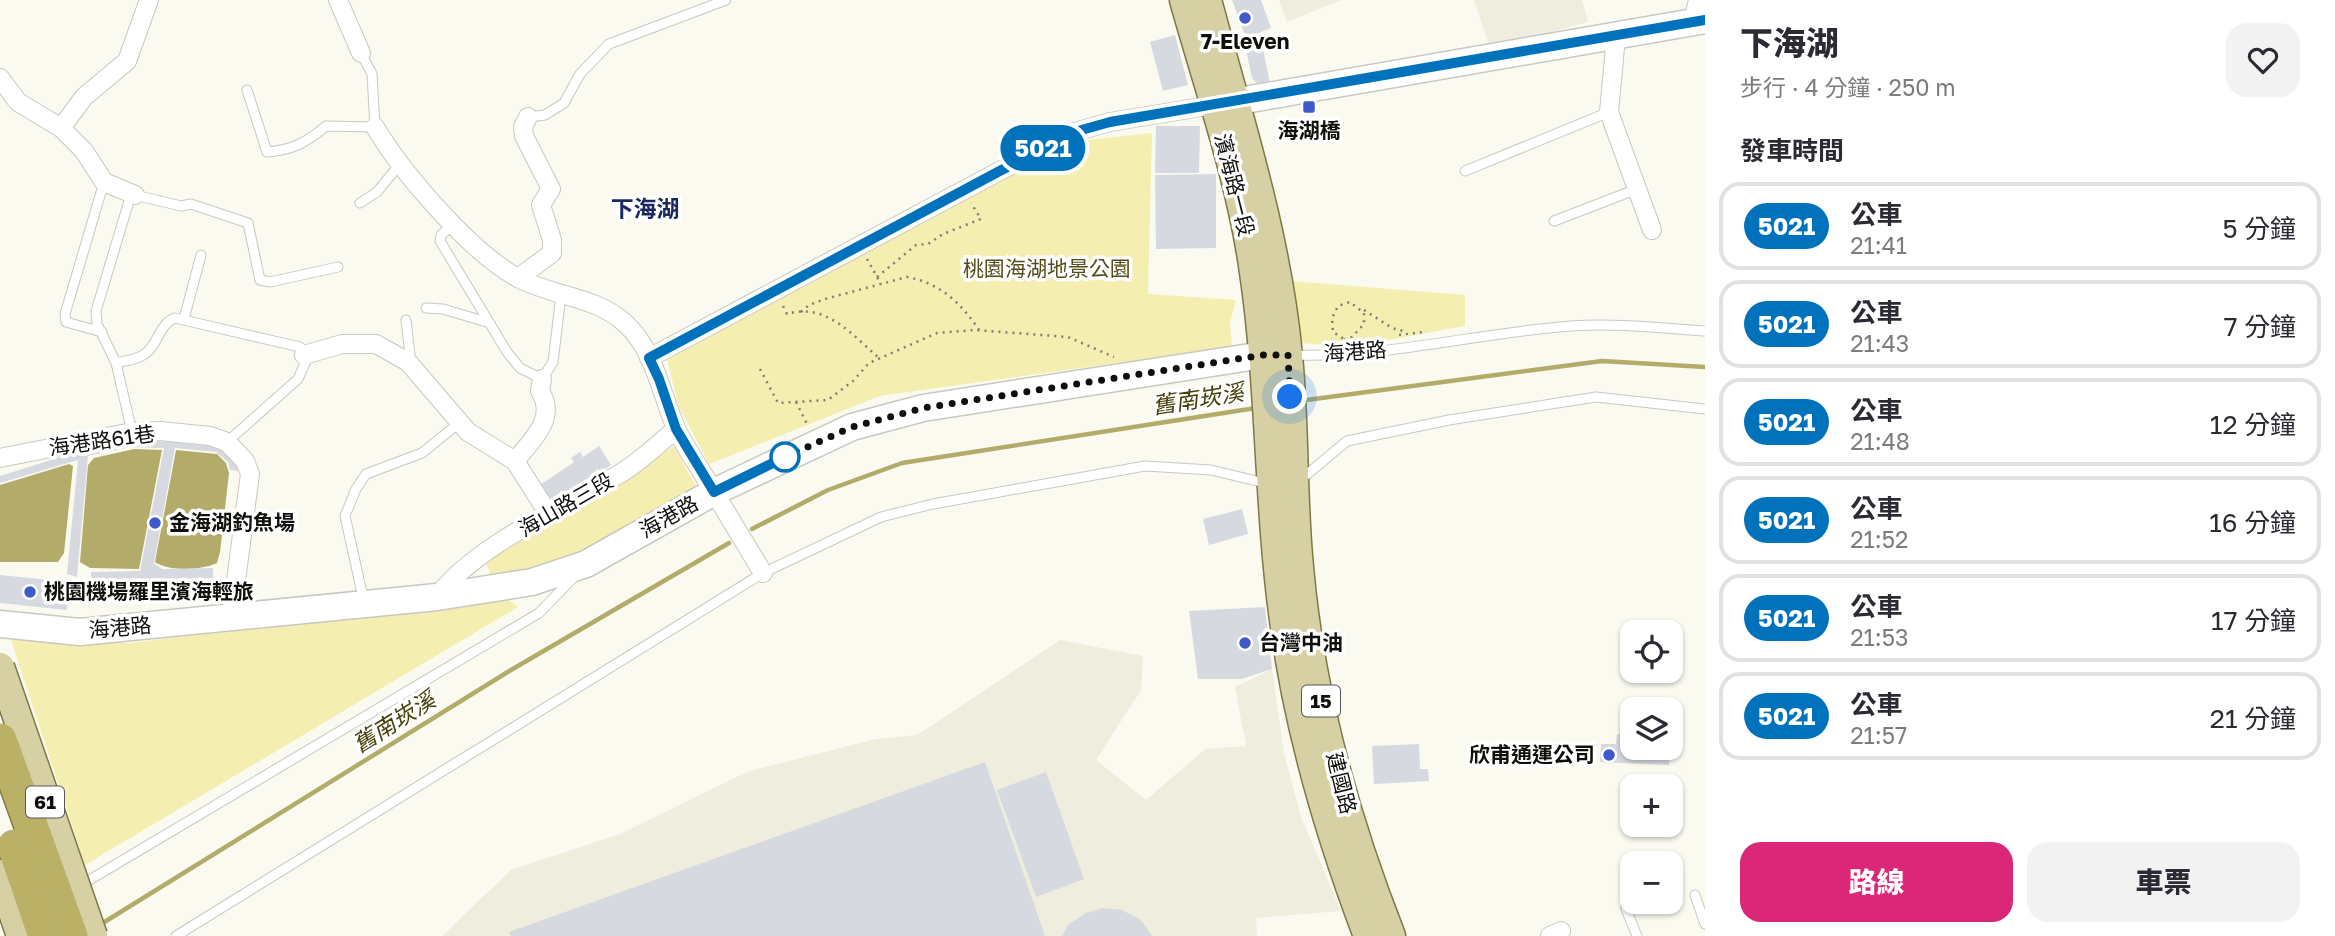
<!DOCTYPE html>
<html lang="zh-TW">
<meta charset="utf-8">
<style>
:root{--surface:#fff;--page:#f2f2f3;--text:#2b2b33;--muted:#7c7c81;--line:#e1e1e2;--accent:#db2777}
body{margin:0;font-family:"Golos Text","Noto Sans TC",sans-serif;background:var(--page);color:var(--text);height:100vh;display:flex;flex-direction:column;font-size:26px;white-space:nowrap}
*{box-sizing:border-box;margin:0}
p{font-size:23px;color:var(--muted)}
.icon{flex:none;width:38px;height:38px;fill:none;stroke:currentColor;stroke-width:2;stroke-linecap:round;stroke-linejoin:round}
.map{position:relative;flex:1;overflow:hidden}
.drawer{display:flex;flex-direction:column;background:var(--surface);width:630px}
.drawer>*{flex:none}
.badge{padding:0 14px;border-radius:23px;font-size:24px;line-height:46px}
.fabs{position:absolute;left:1620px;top:620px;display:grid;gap:14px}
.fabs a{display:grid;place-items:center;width:63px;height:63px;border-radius:14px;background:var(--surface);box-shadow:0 2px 5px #0004;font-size:35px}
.you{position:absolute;width:35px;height:35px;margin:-18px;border:5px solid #fff;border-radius:50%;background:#1a73e8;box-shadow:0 0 0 10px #1a73e833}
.map>.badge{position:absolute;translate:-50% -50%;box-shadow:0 0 0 4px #fff}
h2{padding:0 35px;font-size:26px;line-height:63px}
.round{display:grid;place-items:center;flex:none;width:74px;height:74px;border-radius:21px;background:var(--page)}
.summary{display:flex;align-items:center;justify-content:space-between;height:119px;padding:0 35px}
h1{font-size:33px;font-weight:800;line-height:52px}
.button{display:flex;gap:14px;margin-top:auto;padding:14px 35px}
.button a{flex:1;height:80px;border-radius:21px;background:var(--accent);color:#fff;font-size:28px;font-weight:800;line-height:80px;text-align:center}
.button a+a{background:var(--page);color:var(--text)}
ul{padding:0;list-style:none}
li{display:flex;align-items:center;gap:21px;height:88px;margin:0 14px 10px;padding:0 21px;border:4px solid var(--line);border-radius:21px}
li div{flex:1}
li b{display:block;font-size:26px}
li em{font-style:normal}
li .badge{min-width:77px;font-weight:700;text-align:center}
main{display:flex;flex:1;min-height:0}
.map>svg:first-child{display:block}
</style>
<main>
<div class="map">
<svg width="1705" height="936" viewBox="0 0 1705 936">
<rect width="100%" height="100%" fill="#fbfaf1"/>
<!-- built -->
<g fill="#efeddd">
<path d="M 1279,0 L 1341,0 L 1287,22 Z"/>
<path d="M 1474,0 L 1582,0 L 1588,22 L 1490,48 Z"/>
<path d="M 1060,640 L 1143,656 L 1141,690 L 1096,760 L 1146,800 L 1205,749 L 1246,746 L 1235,687 L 1272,669 L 1284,753 L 1301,817 L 1341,911 L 1256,918 L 1257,936 L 442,936 L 511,870 L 620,834 L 749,771 L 876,739 L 917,735 Z"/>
</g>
<!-- green -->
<g fill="#f5eeb1">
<path d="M 1152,133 L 1148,294 L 1236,300 L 1230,323 L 1232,347 L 880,396 L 709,464 L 678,405 L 667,359 L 1069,142 Z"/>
<path d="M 1291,281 L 1465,295 L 1465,326 L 1350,347 L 1301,343 Z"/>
<path d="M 674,446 L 698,490 L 574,562 L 491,576 L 486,562 Z"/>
<path d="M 506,598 L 518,607 L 85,865 L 10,637 L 129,643 Z"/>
</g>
<!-- water -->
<g fill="#b3ab6a">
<path d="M 134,449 L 162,450 L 139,569 L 90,568 L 80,562 L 88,465 L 94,458 Z"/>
<path d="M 176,450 L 217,454 L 226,463 L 229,473 L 220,552 L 217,563 C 202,570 169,572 155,562 Z"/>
<path d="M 69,464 L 73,466 L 64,553 L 58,562 L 0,562 L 0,485 Z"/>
</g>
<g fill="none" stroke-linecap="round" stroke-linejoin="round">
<!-- stream -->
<g stroke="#b3ab6a" stroke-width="4.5">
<path d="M 1299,401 L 1602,361 L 1705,367"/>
<path d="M 752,529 L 828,490 L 902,463 L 1256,408"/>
<path d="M 98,926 L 511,670 L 729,543"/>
</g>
</g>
<!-- building -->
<g fill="#d6d9e0">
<path d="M 1232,0 L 1261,0 L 1271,28 L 1246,38 Z"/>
<path d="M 1175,35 L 1188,85 L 1163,91 L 1150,42 Z"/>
<path d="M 1260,35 L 1270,83 L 1259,86 L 1252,78 L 1244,40 Z"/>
<path d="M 1156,126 L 1200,126 L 1199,173 L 1155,173 Z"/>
<path d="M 1216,174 L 1216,248 L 1156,249 L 1155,175 Z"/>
<path d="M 131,440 L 211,444 L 223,447 L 237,463 L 238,471 L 230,470 L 228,462 L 216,452 L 175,448 L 154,563 L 162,569 L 213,568 L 213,578 L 161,579 L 161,589 L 91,592 L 91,572 L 140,571 L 164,448 L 130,447 L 88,456 L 77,577 L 67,574 L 78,460 L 0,483 L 0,476 L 86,449 Z"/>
<path d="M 599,446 L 611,465 L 601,472 L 598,469 L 590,475 L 593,479 L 553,504 L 540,485 L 574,462 L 571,458 L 580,452 L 583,457 Z"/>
<path d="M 1242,509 L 1248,534 L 1209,545 L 1203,519 Z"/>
<path d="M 0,575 L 70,582 L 67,610 L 0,603 Z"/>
<path d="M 1265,607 L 1272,669 L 1242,679 L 1198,679 L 1189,611 Z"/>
<path d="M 1617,734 L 1633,736 L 1633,747 L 1671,747 L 1669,765 L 1600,762 L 1601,744 L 1616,744 Z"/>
<path d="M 1419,744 L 1420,769 L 1428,769 L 1429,781 L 1374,784 L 1372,746 Z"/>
<path d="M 985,762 L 1045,936 L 511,936 L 509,932 Z"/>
<path d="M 1046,772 L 1084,879 L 1036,897 L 997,790 Z"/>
<path d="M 1103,908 L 1122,910 L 1141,920 L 1152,936 L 1062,936 L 1068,925 L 1086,913 Z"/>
</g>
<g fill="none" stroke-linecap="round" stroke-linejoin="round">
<!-- lane casing -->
<g stroke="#c9c8c0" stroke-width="11">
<g id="lane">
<path d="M 247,90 L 267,152 C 292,150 306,143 326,126 L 375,127 L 372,74 L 361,53"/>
<path d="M 528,117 L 545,115 L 564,103 L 580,74 L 609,44 L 726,0"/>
<path d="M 1465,171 L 1609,112"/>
<path d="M 360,203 L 377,192 L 399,165"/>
<path d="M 1554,221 L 1637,189"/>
<path d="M 453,225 L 441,235 L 440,241 L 507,352 L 520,368 L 542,379 L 553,362 L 561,295"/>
<path d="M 426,308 L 443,309 L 490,323"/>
<path d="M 184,319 L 201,255"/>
<path d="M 406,320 L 411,364"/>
<path d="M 102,332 L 66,322 L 65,314 L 104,182"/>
<path d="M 1292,355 C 1386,358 1477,333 1571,326 C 1615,323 1660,328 1705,331"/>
<path d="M 116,363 C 124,361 136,360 143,355 C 158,347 159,323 175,318 L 300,347 L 307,359 L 298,379 L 227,442"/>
<path d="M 132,432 L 116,363 L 97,324 L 96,311 L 129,201 L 135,195 L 181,206 L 191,204 L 248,223 L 260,280 L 270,282 L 338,267"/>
<path d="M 1299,481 L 1347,441 L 1449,420 L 1596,397 L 1705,409"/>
<path d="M 364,602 L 345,516 L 356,489 L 366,474 L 422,453 L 459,423"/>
<path d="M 81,885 L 539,613 L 575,576"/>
<path d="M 1695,895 L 1705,924"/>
<path d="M 1626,909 L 1637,936"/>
<path d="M 176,936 L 763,573 L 881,517 L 933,504 L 1145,466 L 1211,470 L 1269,484"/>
</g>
</g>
<!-- street casing -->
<g stroke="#c9c8c0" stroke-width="20">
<g id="street">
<path d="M 338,0 L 361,53"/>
<path d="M 1693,22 L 1698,0"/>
<path d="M 1616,37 L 1609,112 L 1652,230"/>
<path d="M 0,78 L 18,102 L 61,128 L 84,151 L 104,182 L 135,195"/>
<path d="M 375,127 C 403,174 472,254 520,279 C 555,297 596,296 626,324 C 655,351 661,394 676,428 C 683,444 694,459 703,474 C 723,507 743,540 763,573"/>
<path d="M 61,128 L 84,97 L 127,61 L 149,0"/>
<path d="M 518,278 L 552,253 L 552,240 L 541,205 L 551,189 L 524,136 L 523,127 L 528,117"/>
<path d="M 304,355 L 342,344 L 376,344 L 408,362 L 468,432 L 515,461 L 548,513"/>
<path d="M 649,358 L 1071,133 L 1110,122 L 1214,105"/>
<path d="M 0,458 L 132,432 L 160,431 L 210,436 L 227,442 L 245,461 L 250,474 L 231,619"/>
<path d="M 515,461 C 533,439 557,418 540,391 L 542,379"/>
<path d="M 437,597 C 473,547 567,505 621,473 C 641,461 658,444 676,429"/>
<path d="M 1550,936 L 1561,931"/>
</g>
</g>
<!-- secondary casing -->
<g stroke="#c9c8c0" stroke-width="29">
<g id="secondary">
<path d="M 1216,105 L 1705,20"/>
<path d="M 0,624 L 80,632 L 437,597 L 532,582 L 586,564 L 714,492 L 852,427 L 923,408 L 1263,355 L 1283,355"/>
</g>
</g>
<!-- primary casing -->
<g stroke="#7e7847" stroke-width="31">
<g id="primary">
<path d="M 1184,0 C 1209,89 1241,179 1254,272 C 1271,387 1268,504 1284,620 C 1298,729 1329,833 1368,936"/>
<path d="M 1207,0 C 1238,117 1277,235 1288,356 C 1295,426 1292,497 1299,567 C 1310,693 1345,819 1391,936"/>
</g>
</g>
<!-- path -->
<g stroke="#7e7e78" stroke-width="2.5" stroke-dasharray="2 5" stroke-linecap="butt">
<path d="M 867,259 L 881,284"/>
<path d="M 877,277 L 916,245 L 928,244 L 943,234 L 981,219 L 971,203"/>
<path d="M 783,306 L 787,314 C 826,302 852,335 878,357"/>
<path d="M 1364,310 L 1392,328 L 1407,332"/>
<path d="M 801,312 L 809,305 L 825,299 L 907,277 C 940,283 961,303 979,330"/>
<path d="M 1399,335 L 1423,332"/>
<path d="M 1344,340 L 1352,337 L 1364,324 L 1364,313 L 1350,302 L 1338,306 L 1332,318 L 1333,332 L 1347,341"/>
<path d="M 760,369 L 778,403 L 828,400 L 853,381 L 869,363 L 937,333 L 975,330 L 1068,337 L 1114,357"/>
<path d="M 796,402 L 808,426"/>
</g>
<!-- lane -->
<use href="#lane" stroke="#fff" stroke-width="9"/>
<!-- street -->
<use href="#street" stroke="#fff" stroke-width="18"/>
<!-- secondary -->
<use href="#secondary" stroke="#fff" stroke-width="26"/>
<!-- primary -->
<use href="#primary" stroke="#d6d0a4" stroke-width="28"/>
<!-- primary-bridge casing -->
<g stroke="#7e7847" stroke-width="31" stroke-linecap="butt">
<g id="primary-bridge">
<path d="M 0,667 L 93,936"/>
<path d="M 0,874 L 21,936"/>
</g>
</g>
<!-- highway-bridge casing -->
<g stroke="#7e7847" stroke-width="36" stroke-linecap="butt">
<g id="highway-bridge">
<path d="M 0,740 L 71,936"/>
<path d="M 14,846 L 45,936"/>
</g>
</g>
<!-- primary-bridge -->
<use href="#primary-bridge" stroke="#d6d0a4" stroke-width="28"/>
<!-- highway-bridge -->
<use href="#highway-bridge" stroke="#bab167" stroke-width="33"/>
</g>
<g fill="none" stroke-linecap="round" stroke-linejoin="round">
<!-- line casing -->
<g stroke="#fff" stroke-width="16">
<path id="line" d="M 785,457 L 714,492 L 676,429 L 659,379 L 649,358 L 1071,133 L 1110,122 L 1705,20"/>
</g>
<!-- line -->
<use href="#line" stroke="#0072bc" stroke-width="10"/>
<!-- walk -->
<path stroke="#0f0f0c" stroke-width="7" stroke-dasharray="0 12.6" d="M 785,457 L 852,427 L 923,408 L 1263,355 L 1288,355 L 1290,397"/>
</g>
<!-- markers -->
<g fill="#3f58cb" stroke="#fff" stroke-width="2.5">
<circle cx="1245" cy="18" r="7"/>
<rect x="1302" y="100" width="14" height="14" rx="3.5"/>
<circle cx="155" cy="523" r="7"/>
<circle cx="30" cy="592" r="7"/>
<circle cx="1245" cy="643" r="7"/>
<circle cx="1609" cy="755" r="7"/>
</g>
<circle fill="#fff" stroke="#0072bc" stroke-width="3.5" cx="785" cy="457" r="14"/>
<g text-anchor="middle" stroke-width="7" stroke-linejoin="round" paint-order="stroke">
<!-- shield labels -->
<g fill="#fff" stroke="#575755" stroke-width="2">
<rect x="1302" y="685.5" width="38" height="31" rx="5"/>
<rect x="26" y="786.5" width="38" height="31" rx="5"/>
</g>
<g font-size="19" font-weight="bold" fill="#0f0f0c">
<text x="1321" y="708">15</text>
<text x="45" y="809">61</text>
</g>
<!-- poi labels -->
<g font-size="21" font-weight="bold" fill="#0f0f0c" stroke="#fff" text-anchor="start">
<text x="1245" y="49" text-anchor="middle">7-Eleven</text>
<text x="1309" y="138" text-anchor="middle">海湖橋</text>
<text x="169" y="530">金海湖釣魚場</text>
<text x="44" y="599">桃園機場羅里濱海輕旅</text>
<text x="1259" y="650">台灣中油</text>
<text x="1595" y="762" text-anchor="end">欣甫通運公司</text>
</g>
<!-- street labels -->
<g font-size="21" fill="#0f0f0c" stroke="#fff">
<text transform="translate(1234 185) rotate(76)" y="7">濱海路一段</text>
<text transform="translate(1355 352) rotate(-4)" y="7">海港路</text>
<text transform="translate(102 441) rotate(-8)" y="7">海港路61巷</text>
<text transform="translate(566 505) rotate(-30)" y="7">海山路三段</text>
<text transform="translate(669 517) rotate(-29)" y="7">海港路</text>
<text transform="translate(120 628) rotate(-5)" y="7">海港路</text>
<text transform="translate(1341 783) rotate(76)" y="7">建國路</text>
</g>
<!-- park labels -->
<g font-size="21" fill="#554e1c" stroke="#fff">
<text x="1047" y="276">桃園海湖地景公園</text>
</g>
<!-- neighbourhood labels -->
<g font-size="23" font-weight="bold" fill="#1b285f" stroke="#fff">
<text x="645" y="217">下海湖</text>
</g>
<!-- water labels -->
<g font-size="23" font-style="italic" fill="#47410c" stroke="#fff">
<text transform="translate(1198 399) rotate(-9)" y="8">舊南崁溪</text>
<text transform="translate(394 722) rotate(-32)" y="8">舊南崁溪</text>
</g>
</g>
</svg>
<div class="fabs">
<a><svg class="icon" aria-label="locate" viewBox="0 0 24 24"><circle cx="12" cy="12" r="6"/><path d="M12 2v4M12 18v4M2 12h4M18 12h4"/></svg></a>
<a><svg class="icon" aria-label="layers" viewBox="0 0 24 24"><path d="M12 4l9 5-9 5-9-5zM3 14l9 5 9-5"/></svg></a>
<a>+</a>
<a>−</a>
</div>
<div class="you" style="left:1290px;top:397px"></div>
<b class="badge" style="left:1043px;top:148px;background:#0072bc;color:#fff">5021</b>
</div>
<section class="drawer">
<div class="summary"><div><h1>下海湖</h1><p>步行 · 4 分鐘 · 250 m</p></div><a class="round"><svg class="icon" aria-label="heart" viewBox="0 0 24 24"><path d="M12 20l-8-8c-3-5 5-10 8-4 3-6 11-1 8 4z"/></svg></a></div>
<h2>發車時間</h2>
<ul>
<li><span class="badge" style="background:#0072bc;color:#fff">5021</span><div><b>公車</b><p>21:41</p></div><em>5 分鐘</em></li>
<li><span class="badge" style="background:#0072bc;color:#fff">5021</span><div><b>公車</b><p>21:43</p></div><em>7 分鐘</em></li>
<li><span class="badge" style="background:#0072bc;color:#fff">5021</span><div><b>公車</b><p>21:48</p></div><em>12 分鐘</em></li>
<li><span class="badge" style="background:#0072bc;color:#fff">5021</span><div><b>公車</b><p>21:52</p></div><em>16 分鐘</em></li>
<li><span class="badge" style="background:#0072bc;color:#fff">5021</span><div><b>公車</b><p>21:53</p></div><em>17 分鐘</em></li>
<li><span class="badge" style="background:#0072bc;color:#fff">5021</span><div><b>公車</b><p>21:57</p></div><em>21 分鐘</em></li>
</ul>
<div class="button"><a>路線</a><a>車票</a></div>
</section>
</main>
